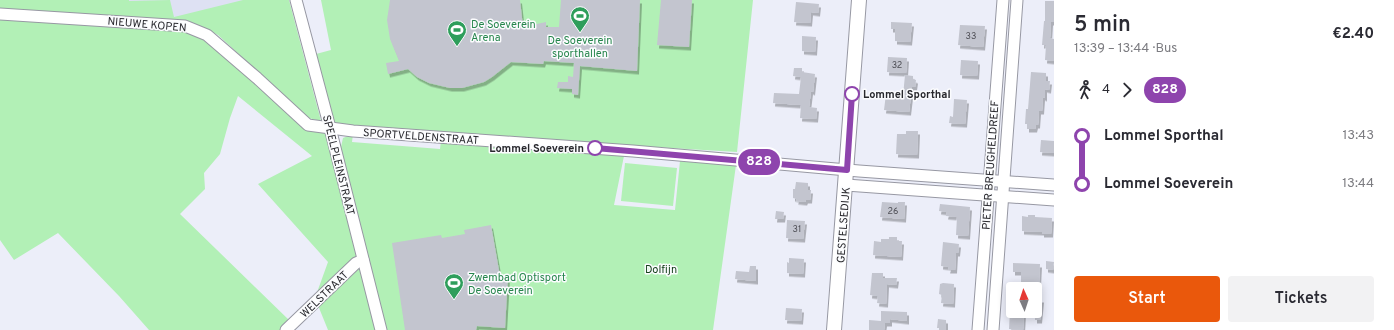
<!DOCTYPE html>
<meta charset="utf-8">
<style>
:root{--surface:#fff;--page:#f2f2f3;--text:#2b2b33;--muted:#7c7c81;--accent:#ea580c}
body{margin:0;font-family:Overpass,sans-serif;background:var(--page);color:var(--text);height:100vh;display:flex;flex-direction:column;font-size:15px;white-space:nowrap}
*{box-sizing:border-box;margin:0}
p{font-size:13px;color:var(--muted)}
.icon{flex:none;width:22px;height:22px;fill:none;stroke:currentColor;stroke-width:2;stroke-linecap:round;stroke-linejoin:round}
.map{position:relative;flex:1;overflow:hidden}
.side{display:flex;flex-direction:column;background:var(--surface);width:340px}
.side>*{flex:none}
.badge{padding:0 8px;border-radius:13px;font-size:14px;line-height:26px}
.needle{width:26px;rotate:357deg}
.buttons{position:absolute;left:1006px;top:282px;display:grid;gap:8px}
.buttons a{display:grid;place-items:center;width:36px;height:36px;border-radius:4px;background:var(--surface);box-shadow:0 2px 10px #0003;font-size:20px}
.map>.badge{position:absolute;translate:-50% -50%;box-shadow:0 0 0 2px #fff}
.legs{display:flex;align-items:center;gap:6px;height:44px;padding:0 20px;font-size:13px}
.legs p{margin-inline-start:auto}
.summary{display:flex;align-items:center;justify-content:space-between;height:68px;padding:0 20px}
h1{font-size:22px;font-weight:600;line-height:30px}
.primary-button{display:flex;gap:8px;margin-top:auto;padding:8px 20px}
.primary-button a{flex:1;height:46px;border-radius:4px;background:var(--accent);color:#fff;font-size:16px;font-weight:600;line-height:46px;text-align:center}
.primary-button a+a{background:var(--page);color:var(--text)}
ul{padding:0 20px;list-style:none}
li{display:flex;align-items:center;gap:14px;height:48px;font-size:15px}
li i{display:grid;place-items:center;width:6px;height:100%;margin:0 5px;background:currentColor}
li i::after{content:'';width:10px;height:10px;margin:-5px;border:3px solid;border-radius:50%;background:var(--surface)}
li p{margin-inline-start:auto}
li:first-child i{background:linear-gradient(#0000 50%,currentColor 0)}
li:last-child i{background:linear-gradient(currentColor 50%,#0000 0)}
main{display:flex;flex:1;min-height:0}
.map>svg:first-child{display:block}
</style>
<main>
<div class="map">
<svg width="1054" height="330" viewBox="0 0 1054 330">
<defs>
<filter id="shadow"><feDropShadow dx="2" dy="3.5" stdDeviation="0" flood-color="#0004"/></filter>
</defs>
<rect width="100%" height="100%" fill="#eceef9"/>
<!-- built -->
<path fill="#dee1f3" d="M 107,0 L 254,0 L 194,21 L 116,16 Z"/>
<!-- green -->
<g fill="#b2f0b6">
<path d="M 0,0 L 129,0 L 129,1 L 170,0 L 174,17 L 243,0 L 289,0 L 321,121 L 308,118 L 218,35 C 203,27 193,23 175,21 L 0,10 Z"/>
<path d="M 321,0 L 753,0 L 737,152 L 554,141 L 336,124 L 331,118 L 316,54 L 331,50 Z"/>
<path d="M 0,17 L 190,30 L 208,37 L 313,130 L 325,133 L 376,330 L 328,330 L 315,298 L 328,262 L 258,184 L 312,156 L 238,96 L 230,118 L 220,154 L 204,173 L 205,189 L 180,214 L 290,321 L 280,330 L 149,330 L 119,296 L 58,233 L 14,260 L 0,240 Z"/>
<path d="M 353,134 L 352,142 L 440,149 L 441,141 L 624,156 L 614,205 L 675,210 L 680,161 L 736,165 L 713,330 L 384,330 L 341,147 L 343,138 Z"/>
<path d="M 625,163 L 677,168 L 673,206 L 621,201 Z"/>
</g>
<!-- building -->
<g fill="#c3c5cf" filter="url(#shadow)">
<path d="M 390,0 L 520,0 L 523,27 L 546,22 L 546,27 L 559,27 L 561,0 L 640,0 L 637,71 L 580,66 L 578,95 L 572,94 L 572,89 L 557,88 L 558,82 L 568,82 L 568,76 L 573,77 L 574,63 L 544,61 L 543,64 L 511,62 L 492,77 L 484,82 L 462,88 L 450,88 L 429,83 L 417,77 L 408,69 L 388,74 L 386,63 L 399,61 L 390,39 L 387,20 Z"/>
<path d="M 661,0 L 692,0 L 689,47 L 657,45 Z"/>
<path d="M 1045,1 L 1054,1 L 1054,22 L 1051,22 L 1050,38 L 1054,39 L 1054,61 L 1045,60 L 1046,45 L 1042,45 L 1044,21 L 1045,21 Z"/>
<path d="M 796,2 L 819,4 L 818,13 L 811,12 L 810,23 L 794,22 Z"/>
<path d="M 891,22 L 912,23 L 910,42 L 895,41 L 895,29 L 891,29 Z"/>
<path d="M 960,25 L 985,26 L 983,47 L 958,45 Z"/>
<path d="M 802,36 L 816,37 L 815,52 L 802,51 Z"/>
<path d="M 888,57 L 907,58 L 906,73 L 887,72 Z"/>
<path d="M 961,60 L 978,61 L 977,76 L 960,75 Z"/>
<path d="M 794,68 L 802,68 L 802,72 L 815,74 L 813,92 L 811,91 L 809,107 L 817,108 L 816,119 L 800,118 L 801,105 L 773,103 L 774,93 L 799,94 L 801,77 L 793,76 Z"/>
<path d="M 1031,72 L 1046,73 L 1046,81 L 1050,81 L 1049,90 L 1045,89 L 1045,98 L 1043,97 L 1042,111 L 1039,111 L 1038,125 L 1036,125 L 1035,129 L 1027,129 L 1027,124 L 1025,124 L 1026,109 L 1028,109 Z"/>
<path d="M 905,75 L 913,76 L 913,79 L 916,80 L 915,87 L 912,87 L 909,112 L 884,110 L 886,94 L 903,96 Z"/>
<path d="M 954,99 L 967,100 L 965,124 L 949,123 L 950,116 L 953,117 Z"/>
<path d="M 906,131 L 918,131 L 917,155 L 896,154 L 897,134 L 906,134 Z"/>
<path d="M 1041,140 L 1054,141 L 1054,153 L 1040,152 Z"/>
<path d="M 796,182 L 808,183 L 808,190 L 811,190 L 810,200 L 806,200 L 805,202 L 796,201 L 797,199 L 793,198 L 793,189 L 795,189 Z"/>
<path d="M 882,202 L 898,203 L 898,202 L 905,202 L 904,219 L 880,217 Z"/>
<path d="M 940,204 L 970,207 L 968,236 L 956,235 L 957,217 L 946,216 L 947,212 L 939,211 Z"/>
<path d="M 776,211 L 784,212 L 783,219 L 775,219 Z"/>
<path d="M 1028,215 L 1035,215 L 1035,217 L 1052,218 L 1051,234 L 1042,234 L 1042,232 L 1022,231 L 1022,216 L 1028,217 Z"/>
<path d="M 787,220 L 805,221 L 803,239 L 786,238 Z"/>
<path d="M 491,225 L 500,276 L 508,276 L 505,328 L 477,326 L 476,330 L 405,330 L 392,243 L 441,235 L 442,238 L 465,234 L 464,230 Z"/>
<path d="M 889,237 L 897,237 L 897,241 L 902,241 L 901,257 L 873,255 L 874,241 L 881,242 L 881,239 L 889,239 Z"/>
<path d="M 943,242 L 959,244 L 958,253 L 956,253 L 955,270 L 948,270 L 949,267 L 941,266 Z"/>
<path d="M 789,258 L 804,259 L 803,274 L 787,273 L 787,262 L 789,263 Z"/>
<path d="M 1046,261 L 1054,262 L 1053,270 L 1046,269 Z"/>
<path d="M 1013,263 L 1040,264 L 1039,283 L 1021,282 L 1021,272 L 1013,272 Z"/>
<path d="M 750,266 L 756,266 L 756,281 L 735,279 L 736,271 L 749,272 Z"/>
<path d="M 872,273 L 883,273 L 883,278 L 897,278 L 896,285 L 887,284 L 886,304 L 877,303 L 878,296 L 870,295 Z"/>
<path d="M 943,283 L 954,284 L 953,304 L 941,303 L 942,295 L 939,294 L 940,284 Z"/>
<path d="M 1035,299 L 1042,299 L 1040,320 L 1035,320 Z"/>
<path d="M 786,308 L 802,309 L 801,321 L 785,320 Z"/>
<path d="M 881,311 L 907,312 L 907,321 L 890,319 L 890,323 L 885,323 L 884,330 L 869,330 L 869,320 L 881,321 Z"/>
<path d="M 1010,311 L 1024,311 L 1023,330 L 1009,329 Z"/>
<path d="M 938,319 L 946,320 L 946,330 L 939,330 L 939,328 L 937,328 Z"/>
</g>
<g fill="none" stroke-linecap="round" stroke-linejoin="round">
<!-- minor casing -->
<g stroke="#9798a3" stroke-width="13">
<g id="minor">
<path d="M 296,0 L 330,128 L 381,330"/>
<path d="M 0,14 L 185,26 L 207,35 L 257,78 L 308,125 L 353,131 L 633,151 L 859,171 L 1054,185"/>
<path d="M 846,185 L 1054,200"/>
<path d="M 286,330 L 356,263 L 363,260"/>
<path d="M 978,330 L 1003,0"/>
<path d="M 993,330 L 1017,0"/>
</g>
</g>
<!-- major casing -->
<g stroke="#9798a3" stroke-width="16">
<path id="major" d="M 834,330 L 859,0"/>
</g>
<!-- minor -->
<use href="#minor" stroke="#fff" stroke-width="11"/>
<!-- major -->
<use href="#major" stroke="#fff" stroke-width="14"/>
</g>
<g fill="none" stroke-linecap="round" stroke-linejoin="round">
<!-- line-1 casing -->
<g stroke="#fff" stroke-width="9">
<path id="line-1" d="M 595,148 L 847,170 L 852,94"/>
</g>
<!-- line-1 -->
<use href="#line-1" stroke="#8e44ad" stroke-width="6"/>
</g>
<!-- icons -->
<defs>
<g id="stadium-pin" transform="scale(1)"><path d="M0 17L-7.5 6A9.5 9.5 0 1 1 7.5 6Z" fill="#2e9e5b" stroke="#fbfcfe"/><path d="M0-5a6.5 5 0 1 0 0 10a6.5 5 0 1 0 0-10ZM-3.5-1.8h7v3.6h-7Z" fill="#fff"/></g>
</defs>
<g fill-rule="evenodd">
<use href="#stadium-pin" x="580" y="16"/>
<use href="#stadium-pin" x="457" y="30"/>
<use href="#stadium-pin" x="454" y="283"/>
</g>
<!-- markers -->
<g fill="#fff" stroke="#8e44ad" stroke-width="2">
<circle cx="852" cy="94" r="7"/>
<circle cx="595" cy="148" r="7"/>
</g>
<g text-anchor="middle" stroke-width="3" stroke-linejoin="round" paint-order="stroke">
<!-- number labels -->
<g font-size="9" fill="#4f4f56">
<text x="971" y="39">33</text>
<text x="897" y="68">32</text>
<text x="893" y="214">26</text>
<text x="797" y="232">31</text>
</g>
<!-- street labels -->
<g font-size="11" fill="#28282d" stroke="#fbfcfe">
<text transform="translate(147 24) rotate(5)" y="4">NIEUWE KOPEN</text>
<text transform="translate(421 136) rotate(4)" y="4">SPORTVELDENSTRAAT</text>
<text transform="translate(339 165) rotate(76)" y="4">SPEELPLEINSTRAAT</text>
<text transform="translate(990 165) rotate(-86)" y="4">PIETER BREUGHELDREEF</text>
<text transform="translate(843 225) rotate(-86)" y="4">GESTELSEDIJK</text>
<text transform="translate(324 294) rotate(-44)" y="4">WELSTRAAT</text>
</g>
<!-- leisure labels -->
<g font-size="11" fill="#27864d" stroke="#fbfcfe" text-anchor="start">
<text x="471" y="28">De Soeverein<tspan x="471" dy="13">Arena</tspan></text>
<text x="580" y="44" text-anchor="middle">De Soeverein<tspan x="580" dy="13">sporthallen</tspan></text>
<text x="468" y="281">Zwembad Optisport<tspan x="468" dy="13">De Soeverein</tspan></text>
</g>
<!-- stop labels -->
<g font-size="11" font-weight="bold" fill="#28282d" stroke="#fbfcfe" text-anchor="start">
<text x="863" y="98">Lommel Sporthal</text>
<text x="584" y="152" text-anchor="end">Lommel Soeverein</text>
</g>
<!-- park labels -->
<g font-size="11" fill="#15411b" stroke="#fbfcfe">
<text x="661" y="273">Dolfijn</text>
</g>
</g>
</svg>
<div class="buttons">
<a><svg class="needle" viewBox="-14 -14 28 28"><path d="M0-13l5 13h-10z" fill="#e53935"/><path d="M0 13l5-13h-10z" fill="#7c7c81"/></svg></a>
</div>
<b class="badge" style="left:759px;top:162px;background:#8e44ad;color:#fff">828</b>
</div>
<section class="side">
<div class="summary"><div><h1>5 min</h1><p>13:39 – 13:44 · Bus</p></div><b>€2.40</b></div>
<div class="legs"><svg class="icon" aria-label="walk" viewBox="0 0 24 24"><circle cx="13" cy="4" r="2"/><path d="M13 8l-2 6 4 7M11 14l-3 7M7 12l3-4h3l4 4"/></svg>4<svg class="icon" aria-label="forward" viewBox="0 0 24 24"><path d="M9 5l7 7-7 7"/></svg><b class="badge" style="background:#8e44ad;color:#fff">828</b></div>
<ul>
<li><i style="color:#8e44ad"></i><b>Lommel Sporthal</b><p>13:43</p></li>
<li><i style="color:#8e44ad"></i><b>Lommel Soeverein</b><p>13:44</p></li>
</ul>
<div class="primary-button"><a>Start</a><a>Tickets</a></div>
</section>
</main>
